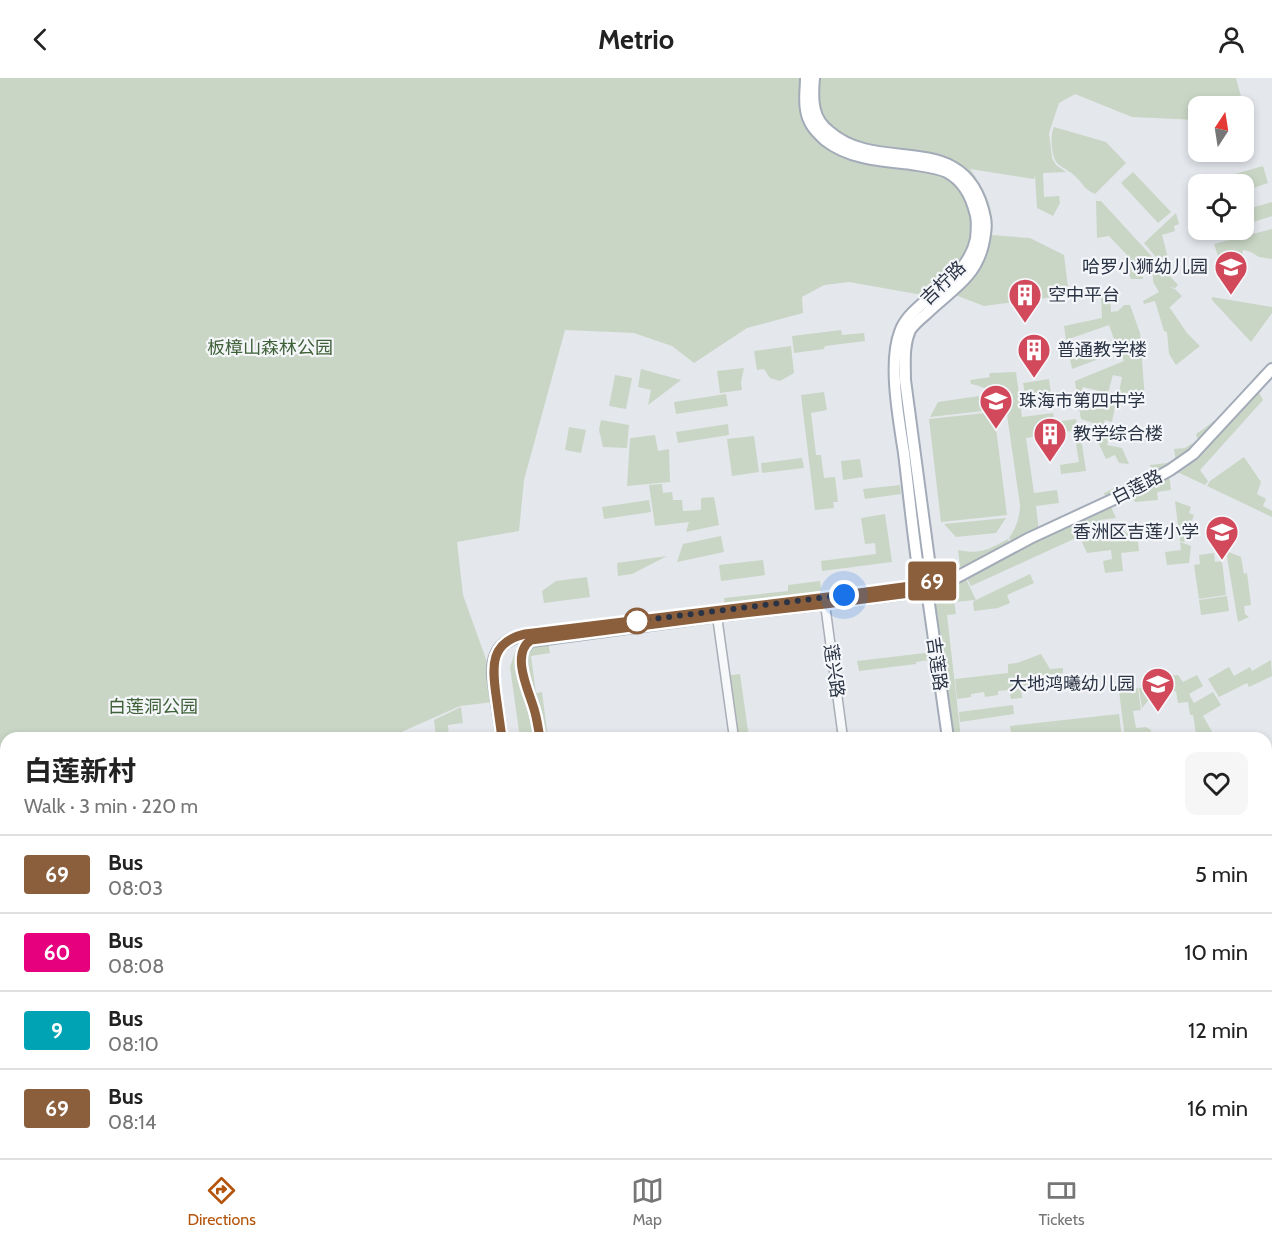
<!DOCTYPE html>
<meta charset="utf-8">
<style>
:root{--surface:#fff;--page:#f6f6f6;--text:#222;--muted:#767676;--line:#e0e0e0;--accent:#b45309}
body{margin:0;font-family:Cabin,"Noto Sans SC",sans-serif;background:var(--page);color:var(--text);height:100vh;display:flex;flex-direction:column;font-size:22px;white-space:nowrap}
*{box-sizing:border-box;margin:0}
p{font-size:20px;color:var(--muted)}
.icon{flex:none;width:33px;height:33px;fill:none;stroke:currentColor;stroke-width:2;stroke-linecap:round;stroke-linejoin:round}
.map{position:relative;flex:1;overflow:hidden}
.details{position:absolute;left:0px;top:654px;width:1272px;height:426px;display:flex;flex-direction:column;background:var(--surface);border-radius:18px 18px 0 0;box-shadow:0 3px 9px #0003}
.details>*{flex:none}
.badge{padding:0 12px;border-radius:4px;font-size:21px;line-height:39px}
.needle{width:39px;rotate:12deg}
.fabs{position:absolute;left:1188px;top:18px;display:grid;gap:12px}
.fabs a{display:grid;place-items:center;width:66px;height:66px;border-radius:12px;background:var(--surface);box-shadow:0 3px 9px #0003;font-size:30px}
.you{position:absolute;width:30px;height:30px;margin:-15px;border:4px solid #fff;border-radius:50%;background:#1a73e8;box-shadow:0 0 0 9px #1a73e833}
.map>.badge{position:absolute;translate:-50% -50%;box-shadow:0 0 0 3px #fff}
.round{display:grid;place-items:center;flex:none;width:63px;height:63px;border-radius:12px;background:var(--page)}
.head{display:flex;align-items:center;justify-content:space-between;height:102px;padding:0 24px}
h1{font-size:28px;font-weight:700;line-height:45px}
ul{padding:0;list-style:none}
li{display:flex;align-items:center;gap:18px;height:78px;padding:0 24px;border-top:2px solid var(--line)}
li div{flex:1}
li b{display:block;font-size:22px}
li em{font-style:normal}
li .badge{min-width:66px;font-weight:700;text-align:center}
header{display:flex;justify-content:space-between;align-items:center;height:78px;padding:0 24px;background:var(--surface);font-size:27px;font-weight:700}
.tabs{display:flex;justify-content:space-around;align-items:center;height:84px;border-top:2px solid var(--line);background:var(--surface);font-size:16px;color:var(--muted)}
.tabs a{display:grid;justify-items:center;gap:3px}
.tabs .selected{color:var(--accent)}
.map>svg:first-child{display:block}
</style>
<header><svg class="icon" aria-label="back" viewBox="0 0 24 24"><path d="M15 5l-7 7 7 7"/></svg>Metrio<svg class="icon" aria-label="person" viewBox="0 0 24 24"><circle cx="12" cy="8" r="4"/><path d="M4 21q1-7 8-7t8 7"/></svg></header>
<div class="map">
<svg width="1272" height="1080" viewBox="0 0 1272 1080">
<rect width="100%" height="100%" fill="#e4e7ec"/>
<!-- green -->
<g fill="#c9d6c5">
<path d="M 0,0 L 1236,0 L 1248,44 L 1244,44 L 1244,28 L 1198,28 L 1198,42 L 1132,39 L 1075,16 L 1059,25 L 1049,55 L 1052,80 L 1056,87 L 1066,94 L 1043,95 L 1044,119 L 1059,118 L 1060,125 L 1053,138 L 1037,130 L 1035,98 L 1034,101 L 970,91 C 985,113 995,129 992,157 L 1030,160 L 1064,177 L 1069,217 L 984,228 L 950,215 L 936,227 L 917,216 L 849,204 L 824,207 L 802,219 L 803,235 L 747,250 L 694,285 L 672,268 L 634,255 L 565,252 L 524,402 L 519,453 L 457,464 L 463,517 L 501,623 L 460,628 L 388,660 L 6,660 L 6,911 L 0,907 Z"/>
<path d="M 1054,49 L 1106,64 L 1126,85 L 1095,116 C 1083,110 1085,108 1077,100 C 1072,94 1064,91 1058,86 C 1051,79 1050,57 1054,49 Z"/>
<path d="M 1263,88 L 1268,105 L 1244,113 L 1244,106 L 1200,106 Z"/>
<path d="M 1133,94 L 1171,134 L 1158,145 L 1121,105 Z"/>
<path d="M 1096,123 L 1101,123 L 1178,207 L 1175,210 L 1169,209 L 1175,211 L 1182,218 L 1169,230 L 1170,230 L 1187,255 L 1200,268 L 1176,287 L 1169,276 L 1167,254 L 1164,253 L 1155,223 L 1144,226 L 1143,223 L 1159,214 L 1153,204 L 1153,196 L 1143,196 L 1143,201 L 1131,201 L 1123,182 L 1127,177 L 1109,158 L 1097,160 Z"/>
<path d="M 1272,124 L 1272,138 L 1244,147 L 1244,132 Z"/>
<path d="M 1176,135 L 1179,146 L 1174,148 L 1175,153 L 1162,157 L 1168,180 L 1156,179 L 1144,165 Z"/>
<path d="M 1272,151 L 1272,181 L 1259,179 L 1251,174 L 1243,172 L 1240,190 L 1221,187 L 1214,166 Z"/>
<path d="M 1101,216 L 1110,216 L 1111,234 L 1118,233 L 1124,227 L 1130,227 L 1140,255 L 1145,322 L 1117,325 L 1122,299 L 1113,297 L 1108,315 L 1083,309 L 1080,318 L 1077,318 L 1075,303 L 1124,283 L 1120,273 L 1072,291 L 1070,281 L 1115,264 L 1109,247 L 1066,262 L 1064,248 L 1102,240 Z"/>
<path d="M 1212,219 L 1272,229 L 1272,235 L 1251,264 L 1212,222 Z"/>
<path d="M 841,252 L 842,257 L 864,255 L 865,263 L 825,268 L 824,271 L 794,275 L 792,258 Z"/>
<path d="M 791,268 L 794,295 L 780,303 L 770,300 L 764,291 L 757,292 L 754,273 Z"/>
<path d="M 744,290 L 741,304 L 742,312 L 720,315 L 717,293 Z"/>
<path d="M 641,291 L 681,302 L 648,327 L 651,312 L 638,309 Z"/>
<path d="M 1261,292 L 1266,297 L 1192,376 L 1107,423 L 1104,415 L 1152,393 L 1150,387 L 1176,384 L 1174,371 L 1185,370 L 1198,362 L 1196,356 C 1222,340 1242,315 1261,292 Z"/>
<path d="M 1016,294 L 1022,339 L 1053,335 L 1055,344 L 1076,341 L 1077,352 L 1026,360 L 1034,415 L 1057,412 L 1059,425 L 1036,428 L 1039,454 L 1014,467 L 1009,460 C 1016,450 1020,439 1020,427 L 1007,337 C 1001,320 989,309 971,306 L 970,302 L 991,299 L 989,298 L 990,295 Z"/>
<path d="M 615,297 L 632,300 L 626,331 L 609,328 Z"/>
<path d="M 1049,301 L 1052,323 L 1027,326 L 1023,305 Z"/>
<path d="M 1257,311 L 1263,322 L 1200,392 L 1208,403 L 1205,407 L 1173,392 Z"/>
<path d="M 824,314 L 827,332 L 811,335 L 816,377 L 821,377 L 824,400 L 835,399 L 838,424 L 833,424 L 834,430 L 815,432 L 801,317 Z"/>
<path d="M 726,316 L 728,328 L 676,336 L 674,324 Z"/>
<path d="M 979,318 L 992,332 L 930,339 L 938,324 Z"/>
<path d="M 1077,319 L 1115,328 L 1112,344 L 1105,342 L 1102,354 L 1110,356 L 1107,367 L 1122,370 L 1129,386 L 1119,385 L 1115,377 L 1106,381 L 1098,364 L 1094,362 L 1097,353 L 1093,345 L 1081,341 Z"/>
<path d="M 994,334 L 1007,437 L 941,444 L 929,341 Z"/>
<path d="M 601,342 L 629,347 L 627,370 L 603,369 L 599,352 Z"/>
<path d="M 728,346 L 729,357 L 678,365 L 676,354 Z"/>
<path d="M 569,349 L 586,352 L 581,375 L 565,372 Z"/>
<path d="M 1080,353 L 1086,393 L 1061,396 L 1060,387 L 1079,384 L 1074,354 Z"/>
<path d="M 655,357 L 658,373 L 669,371 L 670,404 L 627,408 L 630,360 Z"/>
<path d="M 754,358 L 759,394 L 732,398 L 727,361 Z"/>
<path d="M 1244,379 L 1261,404 L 1257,416 L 1266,421 L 1263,428 L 1272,433 L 1272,439 L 1207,408 L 1210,403 Z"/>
<path d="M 802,380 L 804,390 L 762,395 L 761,385 Z"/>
<path d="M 860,381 L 863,399 L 843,402 L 841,383 Z"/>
<path d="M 1169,395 L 1171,412 L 1157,414 L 1158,422 L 1135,424 L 1131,416 Z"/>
<path d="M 662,406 L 663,415 L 672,414 L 673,422 L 682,422 L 683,433 L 701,432 L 701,420 L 714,419 L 719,447 L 686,454 L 689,444 L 655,448 L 649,407 Z"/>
<path d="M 900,407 L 901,416 L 865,421 L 863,411 Z"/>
<path d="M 649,422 L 651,434 L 604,441 L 602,429 Z"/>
<path d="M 1175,423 L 1191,429 L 1189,435 L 1194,437 L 1184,464 L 1180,463 Z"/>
<path d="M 1109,425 L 1116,440 L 1100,442 L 1101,449 L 1081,451 L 1076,460 L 971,508 L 965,497 Z"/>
<path d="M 885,436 L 892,484 L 822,493 L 821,483 L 876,476 L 875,465 L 865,466 L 861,440 Z"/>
<path d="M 1006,440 L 996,455 L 956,459 L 944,446 Z"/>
<path d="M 1122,451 L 1138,464 L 1139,473 L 1121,475 L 1123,493 L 1105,495 L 1103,483 L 1112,481 L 1111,472 L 1087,475 L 1081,462 L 1100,460 L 1100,453 Z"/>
<path d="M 721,458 L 724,474 L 677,484 L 683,466 Z"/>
<path d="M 1008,461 L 1012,468 L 961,495 L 958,472 C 981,477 989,471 1008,461 Z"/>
<path d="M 1180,464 L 1191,468 L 1189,485 L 1167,487 L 1165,474 L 1181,472 Z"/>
<path d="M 1226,473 L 1241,479 L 1244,496 L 1247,495 L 1251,527 L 1244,528 L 1245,536 L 1249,539 L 1238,544 Z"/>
<path d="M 1214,475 L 1215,484 L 1222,483 L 1226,517 L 1199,521 L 1194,487 L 1200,486 L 1199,477 Z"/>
<path d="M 667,478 L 632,496 L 618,498 L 617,485 Z"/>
<path d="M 763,482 L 765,497 L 721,503 L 719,487 Z"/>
<path d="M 1030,496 L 1034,505 L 1007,517 L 1010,525 L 998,530 L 974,533 L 973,524 L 975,522 L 955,524 L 952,503 L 964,497 L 976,522 Z"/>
<path d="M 587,499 L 590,519 L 544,525 L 542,513 L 556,503 Z"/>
<path d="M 820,503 L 822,518 L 725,530 L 724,520 L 788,513 L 788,507 Z"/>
<path d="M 951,503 L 956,536 L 947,537 L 961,660 L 950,660 L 928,513 Z"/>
<path d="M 1227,518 L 1229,533 L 1201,537 L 1199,522 Z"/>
<path d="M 548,562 L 550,575 L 531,578 L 536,615 L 542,614 L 548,660 L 520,660 L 510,589 L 516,571 L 531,564 Z"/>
<path d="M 934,574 L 935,581 L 916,584 L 916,586 L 859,593 L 857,583 Z"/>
<path d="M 1041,576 L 1050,591 L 1063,590 L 1063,595 L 1031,598 L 1032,607 L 1021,608 L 1022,620 L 1011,621 L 1009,612 L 998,613 L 998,617 L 985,619 L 984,614 L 971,616 L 971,619 L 957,621 L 955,601 L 1008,595 L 1008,586 L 1017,585 Z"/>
<path d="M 1271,582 L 1272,598 L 1249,609 L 1247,605 L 1219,619 L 1208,601 L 1229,589 L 1234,598 L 1250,589 L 1252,593 Z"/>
<path d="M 740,596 L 749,660 L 733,660 L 724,598 Z"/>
<path d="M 1178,597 L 1183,604 L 1197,597 L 1203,608 L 1189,616 L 1194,625 L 1213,614 L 1221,627 L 1203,638 L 1214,657 L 1210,660 L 1187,660 L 1196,656 L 1193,637 L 1190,637 L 1188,624 L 1178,625 L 1176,613 L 1154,616 L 1142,630 L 1139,610 L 1145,609 L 1143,600 Z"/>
<path d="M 1138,610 L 1141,632 L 1133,633 L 1136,650 L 1146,649 L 1151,652 L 1152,660 L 1125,660 L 1119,613 Z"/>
<path d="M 1013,627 L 1014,636 L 960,644 L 959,634 Z"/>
<path d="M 461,629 L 463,645 L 448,647 L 449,660 L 436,660 L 434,642 Z"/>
<path d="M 1119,636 L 1122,660 L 1065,660 L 1064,656 L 1032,660 L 1012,660 L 1010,648 Z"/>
<path d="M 1266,884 L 1272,887 L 1272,969 L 1266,980 Z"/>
<path d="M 0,909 L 6,913 L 6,992 L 0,993 L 0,975 L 6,971 L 0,963 Z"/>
</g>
<!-- water -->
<path fill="#9fb4cc" d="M 0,724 L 6,725 L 6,804 L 0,802 Z"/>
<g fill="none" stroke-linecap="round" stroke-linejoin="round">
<!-- minor casing -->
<g stroke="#a9aeb7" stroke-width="11">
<g id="minor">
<path d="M 825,526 L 843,660"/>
<path d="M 717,538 L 734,660"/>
<path d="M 235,1074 L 236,1080"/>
<path d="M 922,1080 L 923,1074"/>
<path d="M 951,1080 L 952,1074"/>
</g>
</g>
<!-- major casing -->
<g stroke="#a3abb8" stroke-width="14">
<g id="major">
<path d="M 806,0 C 806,10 804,22 806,32 C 808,45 815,53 825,62 C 849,81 882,83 911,86 C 923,88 936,89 947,94 C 962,102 971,118 975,134 C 978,142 977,151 976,161 C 970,190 944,208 922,226 C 913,234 904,242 900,254 C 888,285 899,342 904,375 C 909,416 913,457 919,497 L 918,507"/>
<path d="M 814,0 C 813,11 812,21 815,32 C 817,41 822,48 830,54 C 880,98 967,48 985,140 C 987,148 985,158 983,167 C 975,201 949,213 926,236 C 920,241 914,246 910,252 C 903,268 905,285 905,302 L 933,512"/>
<path d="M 927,512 L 948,660"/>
<path d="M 502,660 L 493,598 C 491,564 512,558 541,554"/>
<path d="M 540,660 C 538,650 537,640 534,631 C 529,613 510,576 531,563 L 717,538 L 825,526 L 933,512 L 1030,460 L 1140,409 L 1170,392 L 1193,376 L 1272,291"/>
<path d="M 1266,858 L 1272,856"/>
<path d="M 1266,883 L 1272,885"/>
<path d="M 1266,983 L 1272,972"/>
<path d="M 1266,1015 L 1272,1003"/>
<path d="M 0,1042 L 6,1040"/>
<path d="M 0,1057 L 6,1056"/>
<path d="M 582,1074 L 583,1080"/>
<path d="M 1217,1080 L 1220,1074"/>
<path d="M 1233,1080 L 1236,1074"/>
</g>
</g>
<!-- minor -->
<use href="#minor" stroke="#f7f8fa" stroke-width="8"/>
<!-- major -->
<use href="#major" stroke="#fff" stroke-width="10"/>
</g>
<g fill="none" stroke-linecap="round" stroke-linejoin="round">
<!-- line casing -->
<g stroke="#fff" stroke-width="14">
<path id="line" d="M 502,660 C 500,646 498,631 496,617 C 492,588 490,564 525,556 L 844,517 L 918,507 L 932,503 L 943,505 L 933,512 L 825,526 L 717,538 L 531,562 C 510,576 529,613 534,631 C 537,640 538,650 540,660"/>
</g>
<!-- line -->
<use href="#line" stroke="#8b5e3c" stroke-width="9"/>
<!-- walk -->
<path stroke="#2b3445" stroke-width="6" stroke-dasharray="0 10.8" d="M 637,543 L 844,517"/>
</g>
<!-- icons -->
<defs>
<g id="school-pin" transform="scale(1.725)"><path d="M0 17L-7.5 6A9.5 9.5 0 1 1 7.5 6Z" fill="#d1495b" stroke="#f4f6f9"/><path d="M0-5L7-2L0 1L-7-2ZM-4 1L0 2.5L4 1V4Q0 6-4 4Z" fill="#fff"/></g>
<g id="building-pin" transform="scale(1.725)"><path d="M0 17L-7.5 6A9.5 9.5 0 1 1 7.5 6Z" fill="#d1495b" stroke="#f4f6f9"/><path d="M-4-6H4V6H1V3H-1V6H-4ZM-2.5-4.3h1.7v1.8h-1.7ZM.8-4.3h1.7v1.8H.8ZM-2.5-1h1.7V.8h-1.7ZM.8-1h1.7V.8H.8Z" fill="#fff"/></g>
</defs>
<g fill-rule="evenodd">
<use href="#school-pin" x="1231" y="189"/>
<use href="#building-pin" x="1025" y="217"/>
<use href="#building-pin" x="1034" y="272"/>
<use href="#school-pin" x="996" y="323"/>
<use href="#building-pin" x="1050" y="356"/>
<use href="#school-pin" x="1222" y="454"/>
<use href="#school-pin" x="1158" y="606"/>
</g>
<!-- markers -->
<circle fill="#fff" stroke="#8b5e3c" stroke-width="3" cx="637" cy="543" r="12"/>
<g text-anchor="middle" stroke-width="4.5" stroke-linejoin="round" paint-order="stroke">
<!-- poi labels -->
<g font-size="18" fill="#2b3445" stroke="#f4f6f9" text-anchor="start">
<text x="1208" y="195" text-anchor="end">哈罗小狮幼儿园</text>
<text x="1048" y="223">空中平台</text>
<text x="1057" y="278">普通教学楼</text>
<text x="1019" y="329">珠海市第四中学</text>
<text x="1073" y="362">教学综合楼</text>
<text x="1199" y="460" text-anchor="end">香洲区吉莲小学</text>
<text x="1135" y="612" text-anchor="end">大地鸿曦幼儿园</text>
</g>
<!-- street labels -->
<g font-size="18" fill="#2b3445" stroke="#f4f6f9">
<text transform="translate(943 205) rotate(-44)" y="6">吉柠路</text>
<text transform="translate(1137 409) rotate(-27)" y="6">白莲路</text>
<text transform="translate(937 586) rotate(82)" y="6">吉莲路</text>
<text transform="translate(834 593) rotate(82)" y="6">莲兴路</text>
</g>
<!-- park labels -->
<g font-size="18" fill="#3f6138" stroke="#f4f6f9">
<text x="270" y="276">板樟山森林公园</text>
<text x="153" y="635">白莲洞公园</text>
</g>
</g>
</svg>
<div class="fabs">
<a><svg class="needle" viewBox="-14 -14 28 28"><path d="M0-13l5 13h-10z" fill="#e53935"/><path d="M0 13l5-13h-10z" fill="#767676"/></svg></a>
<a><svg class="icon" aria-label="locate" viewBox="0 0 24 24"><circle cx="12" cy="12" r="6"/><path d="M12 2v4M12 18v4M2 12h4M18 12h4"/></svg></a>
</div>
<div class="you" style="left:844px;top:517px"></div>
<b class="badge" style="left:932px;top:503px;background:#8b5e3c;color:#fff">69</b>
<section class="details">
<div class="head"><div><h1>白莲新村</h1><p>Walk · 3 min · 220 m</p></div><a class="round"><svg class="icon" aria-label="heart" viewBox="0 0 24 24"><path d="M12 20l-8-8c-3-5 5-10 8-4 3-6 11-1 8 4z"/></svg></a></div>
<ul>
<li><span class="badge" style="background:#8b5e3c;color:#fff">69</span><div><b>Bus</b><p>08:03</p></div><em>5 min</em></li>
<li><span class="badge" style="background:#e6007e;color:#fff">60</span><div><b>Bus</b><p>08:08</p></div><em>10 min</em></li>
<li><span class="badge" style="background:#00a3b4;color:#fff">9</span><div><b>Bus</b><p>08:10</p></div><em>12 min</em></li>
<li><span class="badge" style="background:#8b5e3c;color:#fff">69</span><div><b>Bus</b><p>08:14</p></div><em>16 min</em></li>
</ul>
</section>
</div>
<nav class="tabs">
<a class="selected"><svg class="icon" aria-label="directions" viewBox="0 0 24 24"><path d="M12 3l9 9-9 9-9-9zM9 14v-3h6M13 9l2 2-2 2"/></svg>Directions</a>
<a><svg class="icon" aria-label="map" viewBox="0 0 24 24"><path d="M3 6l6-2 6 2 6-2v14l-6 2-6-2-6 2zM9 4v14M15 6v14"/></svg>Map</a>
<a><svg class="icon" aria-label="tickets" viewBox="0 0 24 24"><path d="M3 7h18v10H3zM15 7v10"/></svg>Tickets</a>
</nav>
